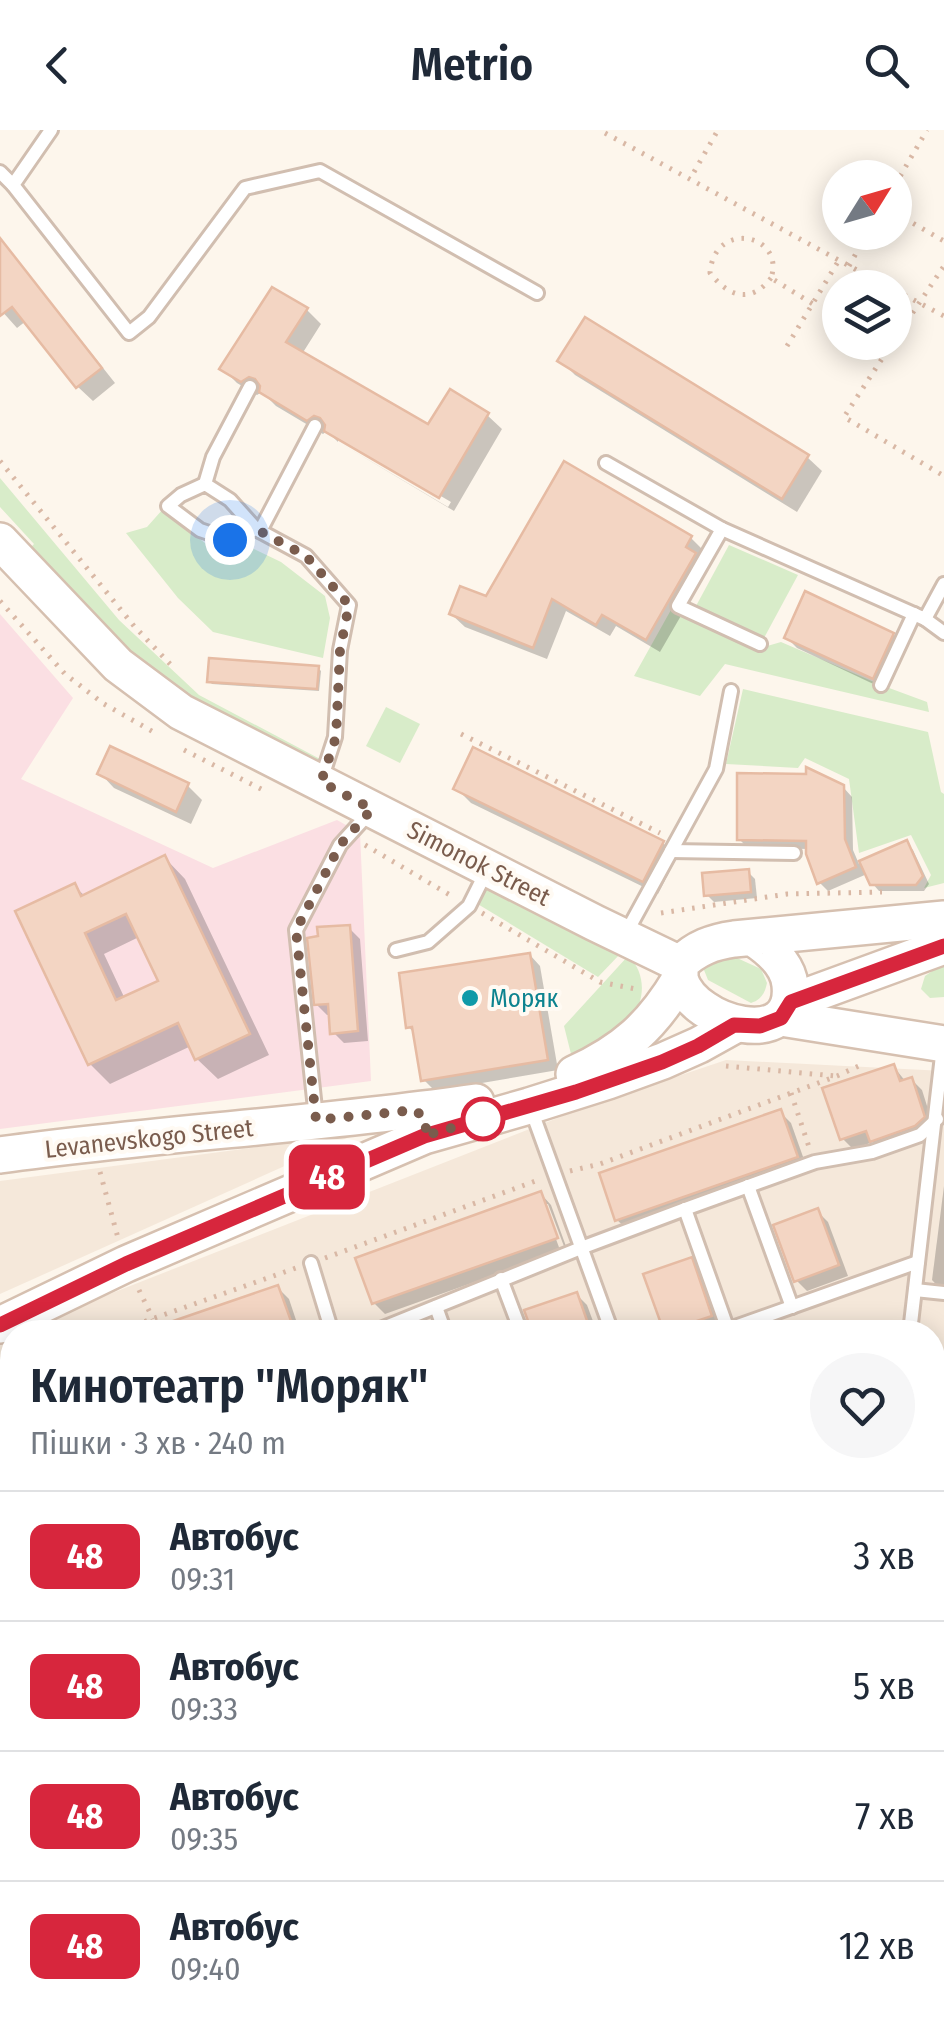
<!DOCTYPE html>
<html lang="uk">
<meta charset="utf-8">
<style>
:root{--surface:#fff;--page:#f6f6f7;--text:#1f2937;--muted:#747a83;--line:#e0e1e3}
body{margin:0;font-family:"Fira Sans Condensed",sans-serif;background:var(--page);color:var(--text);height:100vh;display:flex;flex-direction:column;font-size:38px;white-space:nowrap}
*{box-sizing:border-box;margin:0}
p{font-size:32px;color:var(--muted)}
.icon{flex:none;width:55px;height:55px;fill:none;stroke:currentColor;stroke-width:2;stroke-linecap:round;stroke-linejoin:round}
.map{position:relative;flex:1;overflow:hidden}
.sheet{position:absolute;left:0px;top:1190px;width:945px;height:712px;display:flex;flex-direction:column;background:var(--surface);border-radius:40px 40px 0 0;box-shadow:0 5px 25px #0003}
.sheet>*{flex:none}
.badge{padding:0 20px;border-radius:15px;font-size:35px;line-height:65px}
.needle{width:65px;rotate:53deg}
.tools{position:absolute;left:822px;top:30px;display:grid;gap:20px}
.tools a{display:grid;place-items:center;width:90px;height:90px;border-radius:50%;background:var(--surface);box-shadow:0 5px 25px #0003;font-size:50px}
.you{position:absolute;width:50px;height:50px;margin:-25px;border:8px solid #fff;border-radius:50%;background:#1a73e8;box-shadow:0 0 0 15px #1a73e833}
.map>.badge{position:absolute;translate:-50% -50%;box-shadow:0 0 0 5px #fff}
.round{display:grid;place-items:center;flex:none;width:105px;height:105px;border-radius:52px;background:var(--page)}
.head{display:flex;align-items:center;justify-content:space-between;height:170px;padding:0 30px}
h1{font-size:48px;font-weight:600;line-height:75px}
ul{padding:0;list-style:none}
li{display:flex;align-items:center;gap:30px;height:130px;padding:0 30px;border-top:2px solid var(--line)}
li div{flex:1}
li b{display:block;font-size:38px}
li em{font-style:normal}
li .badge{min-width:110px;font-weight:700;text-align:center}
header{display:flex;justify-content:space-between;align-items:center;height:130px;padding:0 30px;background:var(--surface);font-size:45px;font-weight:600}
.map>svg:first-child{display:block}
</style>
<header><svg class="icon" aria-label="back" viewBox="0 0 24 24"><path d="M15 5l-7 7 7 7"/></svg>Metrio<svg class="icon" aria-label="search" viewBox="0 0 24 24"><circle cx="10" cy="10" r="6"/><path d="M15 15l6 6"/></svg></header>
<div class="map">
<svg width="944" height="1901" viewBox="0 0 944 1901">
<rect width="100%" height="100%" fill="#fdf6ec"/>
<!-- residential -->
<g fill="#f5e8da">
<path d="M 726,930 L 944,941 L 944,1533 L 933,1554 L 932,1202 L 13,1202 L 583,978 Z"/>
<path d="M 356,1004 L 0,1164 L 0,1051 Z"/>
<path d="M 12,1203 L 12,1406 L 0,1374 L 0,1211 Z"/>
<path d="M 0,1417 L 12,1451 L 12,1890 L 445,1890 L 432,1901 L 0,1901 Z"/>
<path d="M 944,1601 L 944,1866 L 932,1861 L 932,1623 Z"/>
<path d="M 532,1890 L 848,1890 L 821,1901 L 537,1901 Z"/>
</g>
<!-- education -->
<path fill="#f3e8fa" d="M 0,1474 L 12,1491 L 12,1778 L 0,1796 Z"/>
<!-- medical -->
<path fill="#fbdfe3" d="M 0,484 L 73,568 L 21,649 L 213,738 L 337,690 L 360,703 L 371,951 L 0,999 Z"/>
<!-- green -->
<g fill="#d8ecc9">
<path d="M 0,348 L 119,490 L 199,565 L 320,629 L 315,643 L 184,578 L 21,428 L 34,414 L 0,377 Z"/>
<path d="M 163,379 L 227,431 L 252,418 L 281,432 L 325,466 L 330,488 L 323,528 L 213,502 L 178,468 L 126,403 L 147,397 Z"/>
<path d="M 729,415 L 798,445 L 764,508 L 696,476 Z"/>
<path d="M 672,478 L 760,518 L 781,512 L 881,555 L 927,572 L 929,582 L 725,534 L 700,566 L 634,546 Z"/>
<path d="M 743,559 L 928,602 L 941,662 L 944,664 L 944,753 L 924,758 L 931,745 L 911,705 L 859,723 L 849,649 L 805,628 L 798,638 L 726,634 Z"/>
<path d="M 386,577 L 420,594 L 400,633 L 366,616 Z"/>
<path d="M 491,749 L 621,823 L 598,847 L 476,773 Z"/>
<path d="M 724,822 L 761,839 L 767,853 C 765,863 761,870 751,873 L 708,850 L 704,840 L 707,831 Z"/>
<path d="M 628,826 C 650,846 644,880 623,899 C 609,911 588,919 572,928 L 564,896 Z"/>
<path d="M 944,833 L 944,867 L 930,868 L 921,859 L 925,846 Z"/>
</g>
<!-- shadow -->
<g fill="#0003" fill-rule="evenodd">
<path d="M 0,108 L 115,253 L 93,271 L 78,257 L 26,191 L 17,198 L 0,179 Z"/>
<path d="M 307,180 L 321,194 L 302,224 L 429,297 L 487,285 L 502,299 L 454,381 L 340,313 L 448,377 L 451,372 L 338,306 L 338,312 L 327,301 L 323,304 L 276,276 L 262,262 L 257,265 L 237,253 L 223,239 Z"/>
<path d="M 561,231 L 807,327 L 822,341 L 797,382 L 575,245 Z"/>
<path d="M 691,408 L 704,421 L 699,430 L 708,439 L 660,522 L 616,496 L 610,506 L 566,481 L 547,529 L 465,497 L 451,484 L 487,469 Z"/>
<path d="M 893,505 L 904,516 L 884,559 L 797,518 L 786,507 Z"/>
<path d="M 318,538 L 321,541 L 319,561 L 212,554 L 209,551 Z"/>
<path d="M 111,619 L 188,656 L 202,670 L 191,694 L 114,658 L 100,643 Z"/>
<path d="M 475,621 L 663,713 L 677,727 L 658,764 L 471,673 L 456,658 Z"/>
<path d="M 843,657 L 852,667 L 853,720 L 859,734 L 907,713 L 913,720 L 929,754 L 924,761 L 879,761 L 872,753 L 867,744 L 828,761 L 819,752 L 809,719 L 748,718 L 739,709 Z"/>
<path d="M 165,728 L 185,749 L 269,925 L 218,949 L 197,929 L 191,916 L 110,954 L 90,934 L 74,756 L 85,766 ZM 139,807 L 161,852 L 125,869 L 104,824 Z"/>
<path d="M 748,742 L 755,749 L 757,768 L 714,772 L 707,765 Z"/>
<path d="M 349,798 L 360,809 L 368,911 L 344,913 L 333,902 L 331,885 L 327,885 L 316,874 Z"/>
<path d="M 530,825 L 540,836 L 558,940 L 435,961 L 424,950 L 416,904 L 408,897 Z"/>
<path d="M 894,937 L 906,952 L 911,949 L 922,960 L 934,998 L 882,1021 L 873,1012 L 853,1019 L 842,1008 Z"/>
<path d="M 780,982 L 791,993 L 807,1038 L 628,1100 L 617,1090 Z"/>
<path d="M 944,1056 L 944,1163 L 932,1150 Z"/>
<path d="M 541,1064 L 551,1075 L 567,1119 L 385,1184 L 374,1173 ZM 543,1074 L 548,1074 L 565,1119 L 560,1120 Z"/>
<path d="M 817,1081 L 828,1092 L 848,1146 L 807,1161 L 796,1150 Z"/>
<path d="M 691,1130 L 702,1141 L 721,1196 L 704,1202 L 668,1202 L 666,1201 Z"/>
<path d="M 278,1158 L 289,1169 L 300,1202 L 147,1202 Z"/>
<path d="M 576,1164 L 587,1175 L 597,1202 L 535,1202 L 527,1181 Z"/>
<path d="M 860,1195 L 868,1202 L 839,1202 Z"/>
<path d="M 932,1264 L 944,1264 L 944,1465 L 932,1464 Z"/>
<path d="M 0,1477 L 12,1494 L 12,1532 L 0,1515 Z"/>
<path d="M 941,1675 L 944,1678 L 944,1759 L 932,1766 L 932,1681 Z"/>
<path d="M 932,1822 L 944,1834 L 944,1880 L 932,1884 Z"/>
<path d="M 737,1890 L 919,1890 L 892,1901 L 710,1901 Z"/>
</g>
<!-- building -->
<g fill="#f3d5c3" stroke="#e6bba3" stroke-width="2.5" fill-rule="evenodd">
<path d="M 0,108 L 102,238 L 76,258 L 12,177 L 0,186 Z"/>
<path d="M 272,157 L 308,178 L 286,212 L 428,294 L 450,259 L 489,283 L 439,368 L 324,301 L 325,295 L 320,288 L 314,286 L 307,291 L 259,262 L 260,256 L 255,249 L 249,247 L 241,252 L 219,239 Z"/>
<path d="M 585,187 L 809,325 L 782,369 L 557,231 Z"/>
<path d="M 564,331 L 692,406 L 686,417 L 696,423 L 646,510 L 602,485 L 596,495 L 552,469 L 533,518 L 449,484 L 460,456 L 486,466 Z"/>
<path d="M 805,461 L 894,503 L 873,549 L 784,508 Z"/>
<path d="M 209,528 L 319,536 L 317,559 L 207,552 Z"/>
<path d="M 110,616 L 189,653 L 176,682 L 97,644 Z"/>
<path d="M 473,617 L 664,711 L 643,752 L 453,659 Z"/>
<path d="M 806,637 L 844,655 L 845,709 L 856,737 L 817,754 L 806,724 L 806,711 L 737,710 L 737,643 L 806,644 Z"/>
<path d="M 907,710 L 923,746 L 916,755 L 870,755 L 859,731 Z"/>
<path d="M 165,725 L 250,904 L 195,930 L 178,893 L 88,935 L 15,781 L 75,753 L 81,766 ZM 126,784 L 158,851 L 116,870 L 85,803 Z"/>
<path d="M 749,739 L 751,762 L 704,766 L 702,743 Z"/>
<path d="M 350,795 L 358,901 L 330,904 L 328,874 L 314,875 L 307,808 L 318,806 L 317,797 Z"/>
<path d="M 530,823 L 548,930 L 421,951 L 412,897 L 406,898 L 399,843 Z"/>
<path d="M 894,934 L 900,951 L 912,947 L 925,987 L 915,996 L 870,1012 L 866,1001 L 840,1010 L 822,958 Z"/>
<path d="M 781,979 L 798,1027 L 615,1091 L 599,1043 Z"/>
<path d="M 541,1061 L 558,1108 L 372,1174 L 355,1128 Z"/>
<path d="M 818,1078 L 839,1135 L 794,1152 L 773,1095 Z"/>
<path d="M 692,1127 L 712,1186 L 664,1202 L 643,1144 Z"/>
<path d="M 278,1155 L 295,1202 L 150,1202 L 150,1199 Z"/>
<path d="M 577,1162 L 591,1202 L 532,1202 L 524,1180 Z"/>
</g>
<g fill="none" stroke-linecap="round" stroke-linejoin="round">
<!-- lane casing -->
<g stroke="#d1beb0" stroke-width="18">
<g id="lane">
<path d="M 51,0 L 13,55 L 129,203 L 149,187 L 245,58 L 320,41 L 537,163"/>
<path d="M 0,42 L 13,55"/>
<path d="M 606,333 L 722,399"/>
<path d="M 205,354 L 213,327 L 250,257"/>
<path d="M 256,399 L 230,370 L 205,354 L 181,365 L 168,376 L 200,400 L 230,410 L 256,399 L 306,426 L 349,475 L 340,520 L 335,607 L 321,650"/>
<path d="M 260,401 L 315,296"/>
<path d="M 925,489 L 944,503"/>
<path d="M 760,514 L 678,476 L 722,399 L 925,489 L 944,454"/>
<path d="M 881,555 L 914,484"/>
<path d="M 671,721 L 794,723"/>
<path d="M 625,805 L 716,639 L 731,561"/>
<path d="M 396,820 L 428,812 L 469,776 L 487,740"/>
<path d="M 531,979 L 612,1202"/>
<path d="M 316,988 L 296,800 L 340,715 L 371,681"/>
<path d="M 748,1056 L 792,1177"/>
<path d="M 685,1079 L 728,1200"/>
<path d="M 311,1133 L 332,1202"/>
<path d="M 501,1149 L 521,1202"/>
<path d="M 915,1160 L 944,1163"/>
<path d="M 436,1177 L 445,1202"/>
<path d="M 373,1202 L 581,1118 L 685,1079 L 815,1032 L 872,1022 L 920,1005 L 937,989"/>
<path d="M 721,1202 L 918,1132"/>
<path d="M 910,1202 L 943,917"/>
<path d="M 932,1251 L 944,1252"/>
<path d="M 0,1268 L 12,1263"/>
<path d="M 932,1490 L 944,1491"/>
<path d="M 932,1599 L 944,1613"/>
</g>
</g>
<!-- street casing -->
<g stroke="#d1beb0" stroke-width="30">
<g id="street">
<path d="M 0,1395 L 12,1427"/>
<path d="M 932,1564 L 944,1542"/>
<path d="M 502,1890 L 507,1901"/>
<path d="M 440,1901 L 453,1890"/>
<path d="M 892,1901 L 918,1890"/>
</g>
</g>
<!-- secondary casing -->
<g stroke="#d6c0b0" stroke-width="40">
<g id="secondary">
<path d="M 0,411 L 118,535 L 181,582 L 595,793 L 680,834"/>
<path d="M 753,808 C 770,819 788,834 790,855 C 797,922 694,895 680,849 C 680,848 680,835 680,834 C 696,818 713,812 734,809 L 944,789"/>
<path d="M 791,872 L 944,816"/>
<path d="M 781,888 L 944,914"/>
<path d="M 574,944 C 624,921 652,896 680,849"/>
<path d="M 0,1025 C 158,1003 318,995 476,972"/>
<path d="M 0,1195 L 126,1134 L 424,1006 L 529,976 L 608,951 L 663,931 L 699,915 L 735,895"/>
</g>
</g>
<!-- path -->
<g stroke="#d9b8a5" stroke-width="5" stroke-dasharray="2.5 8" stroke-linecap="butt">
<path d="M 605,3 L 890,158"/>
<path d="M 694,42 L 718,0"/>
<path d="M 895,55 L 927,0"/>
<path d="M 895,83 L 944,111"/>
<path d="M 849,136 L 868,102"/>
<path d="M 771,148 C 750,175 728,166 710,143 C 714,89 786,104 771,148 L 813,174"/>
<path d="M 895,160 L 944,186"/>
<path d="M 895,209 L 944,136"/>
<path d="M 893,212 L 844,287 L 944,346"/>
<path d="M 787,216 L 839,130"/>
<path d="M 0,331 L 134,496 L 171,535"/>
<path d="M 0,471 L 65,544 L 104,574 L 157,604"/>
<path d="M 461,604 L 660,703"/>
<path d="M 184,620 L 263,660"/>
<path d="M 365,715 L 455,768"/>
<path d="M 482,783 L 600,852 L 636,859"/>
<path d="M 661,783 L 787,764 L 882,762"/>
<path d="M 726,936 L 835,946"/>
<path d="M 791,963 L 809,1017"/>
<path d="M 570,1041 L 600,1034 L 837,946 L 865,933"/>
<path d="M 100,1042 L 118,1108"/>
<path d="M 325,1128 L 541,1049"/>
<path d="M 139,1160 L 153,1189"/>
<path d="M 115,1202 L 296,1138"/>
<path d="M 932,1803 L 944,1834"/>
<path d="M 0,1849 L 12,1833"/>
</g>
<!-- lane -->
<use href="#lane" stroke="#fff" stroke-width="12"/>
<!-- street -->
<use href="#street" stroke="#fff" stroke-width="25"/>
<!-- secondary -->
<use href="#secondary" stroke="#fff" stroke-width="35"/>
</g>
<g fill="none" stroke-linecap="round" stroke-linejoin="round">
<!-- line casing -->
<g stroke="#fff" stroke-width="22">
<path id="line" d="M 0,1195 L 126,1134 L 424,1006 L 576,962 L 662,932 L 698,916 L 734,895 L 760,896 L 781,888 L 791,872 L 944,816"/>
</g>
<!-- line -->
<use href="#line" stroke="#d7263d" stroke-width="15"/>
<!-- walk -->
<path stroke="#7a5c4d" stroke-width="10" stroke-dasharray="0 18" d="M 230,410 L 256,399 L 306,426 L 349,475 L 340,520 L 336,607 L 321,652 L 372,679 L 340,715 L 296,800 L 316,990 L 416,980 L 427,993 L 424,1006 L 483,989"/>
</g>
<!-- markers -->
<circle fill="#0f9aa8" stroke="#fffaf3" stroke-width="4" cx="470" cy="868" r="10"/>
<circle fill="#fff" stroke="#d7263d" stroke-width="5" cx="483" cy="989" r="20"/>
<g text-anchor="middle" stroke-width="8" stroke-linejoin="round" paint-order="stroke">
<!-- street labels -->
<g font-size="25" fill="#7a5c4d" stroke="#fffaf3">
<text transform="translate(479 733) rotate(27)" y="9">Simonok Street</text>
<text transform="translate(149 1008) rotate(-6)" y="9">Levanevskogo Street</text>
</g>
<!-- culture labels -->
<g font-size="25" fill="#0d838f" stroke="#fffaf3" text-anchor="start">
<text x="490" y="877">Моряк</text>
</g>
</g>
</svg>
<div class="tools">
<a><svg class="needle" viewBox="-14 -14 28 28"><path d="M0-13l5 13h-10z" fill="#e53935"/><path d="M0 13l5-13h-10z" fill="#747a83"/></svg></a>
<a><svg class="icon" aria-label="layers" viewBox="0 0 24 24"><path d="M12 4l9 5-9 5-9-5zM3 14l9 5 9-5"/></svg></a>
</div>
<div class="you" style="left:230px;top:410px"></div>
<b class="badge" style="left:327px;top:1047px;background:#d7263d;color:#fff">48</b>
<section class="sheet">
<div class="head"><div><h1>Кинотеатр &quot;Моряк&quot;</h1><p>Пішки · 3 хв · 240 m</p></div><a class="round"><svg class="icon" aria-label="heart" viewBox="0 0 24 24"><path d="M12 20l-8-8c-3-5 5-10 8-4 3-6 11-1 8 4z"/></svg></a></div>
<ul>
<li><span class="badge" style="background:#d7263d;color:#fff">48</span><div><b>Автобус</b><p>09:31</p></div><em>3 хв</em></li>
<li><span class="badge" style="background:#d7263d;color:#fff">48</span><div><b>Автобус</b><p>09:33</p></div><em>5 хв</em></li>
<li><span class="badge" style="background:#d7263d;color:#fff">48</span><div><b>Автобус</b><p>09:35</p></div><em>7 хв</em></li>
<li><span class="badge" style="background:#d7263d;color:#fff">48</span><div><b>Автобус</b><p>09:40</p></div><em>12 хв</em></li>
</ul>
</section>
</div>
